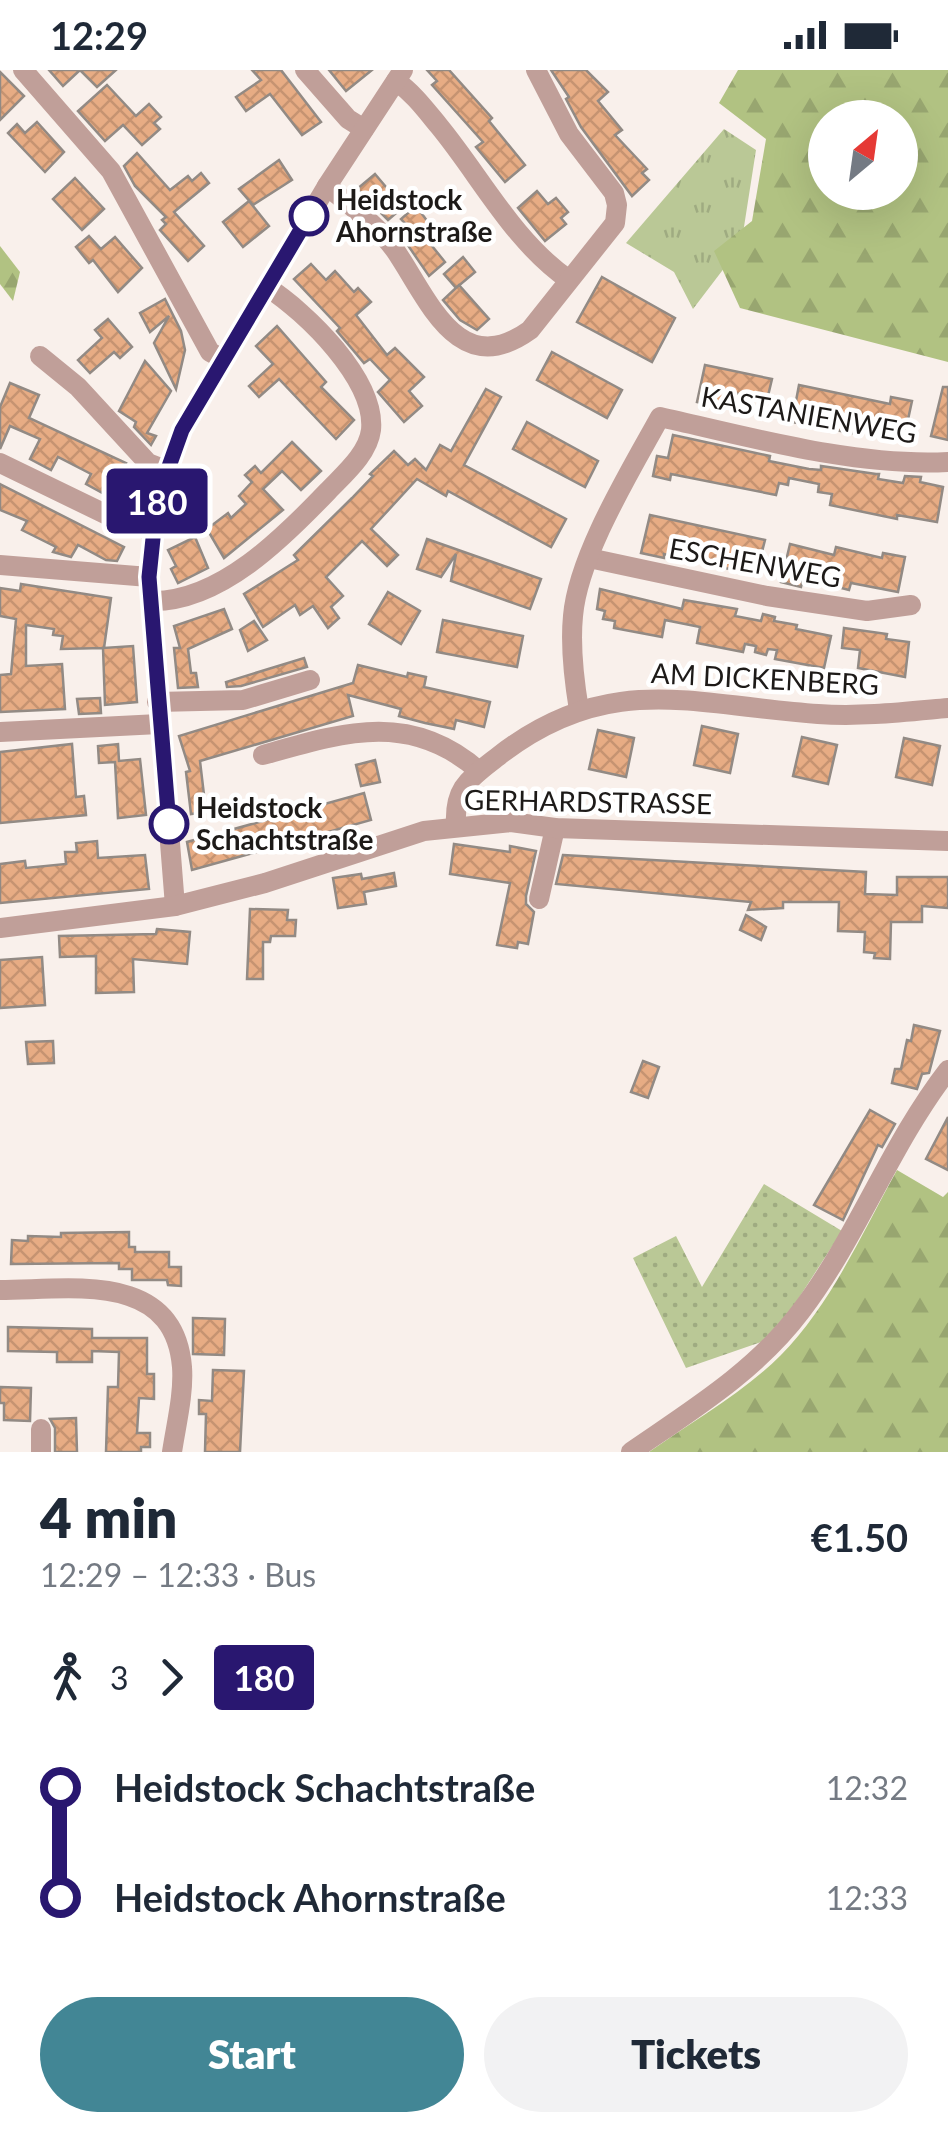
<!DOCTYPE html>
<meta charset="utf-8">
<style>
:root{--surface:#fff;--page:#f2f2f3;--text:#1f2937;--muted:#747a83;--accent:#428695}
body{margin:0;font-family:Lato,sans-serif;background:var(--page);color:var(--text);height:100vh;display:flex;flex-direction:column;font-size:38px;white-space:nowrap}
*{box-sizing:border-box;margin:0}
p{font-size:32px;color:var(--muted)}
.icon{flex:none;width:55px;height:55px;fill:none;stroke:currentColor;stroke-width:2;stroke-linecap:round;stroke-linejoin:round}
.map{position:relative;height:1382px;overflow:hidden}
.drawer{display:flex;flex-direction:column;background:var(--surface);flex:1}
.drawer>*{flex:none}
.badge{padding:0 20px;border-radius:8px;font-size:35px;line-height:65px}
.needle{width:65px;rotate:29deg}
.tools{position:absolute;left:808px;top:30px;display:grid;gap:20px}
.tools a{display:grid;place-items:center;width:110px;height:110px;border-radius:50%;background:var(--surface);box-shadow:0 10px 40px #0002;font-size:50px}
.map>.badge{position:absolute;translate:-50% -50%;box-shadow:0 0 0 5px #fff}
.legs{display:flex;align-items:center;gap:15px;height:110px;padding:0 40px;font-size:32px}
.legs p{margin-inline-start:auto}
.head{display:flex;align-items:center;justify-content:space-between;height:170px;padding:0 40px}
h1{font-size:55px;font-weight:800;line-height:75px}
.cta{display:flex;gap:20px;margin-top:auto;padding:20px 40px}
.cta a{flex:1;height:115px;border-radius:60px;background:var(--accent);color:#fff;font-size:40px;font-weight:800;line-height:115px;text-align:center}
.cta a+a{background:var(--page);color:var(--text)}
ul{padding:0 40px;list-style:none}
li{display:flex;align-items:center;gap:35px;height:110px;font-size:38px}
li i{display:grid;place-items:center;width:15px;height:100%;margin:0 12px;background:currentColor}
li i::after{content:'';width:25px;height:25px;margin:-12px;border:8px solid;border-radius:50%;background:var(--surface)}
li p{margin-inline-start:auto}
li:first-child i{background:linear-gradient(#0000 50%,currentColor 0)}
li:last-child i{background:linear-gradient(currentColor 50%,#0000 0)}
.status{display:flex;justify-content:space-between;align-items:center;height:70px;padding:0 50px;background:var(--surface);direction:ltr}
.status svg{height:28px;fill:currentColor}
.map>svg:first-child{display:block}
</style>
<div class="status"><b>12:29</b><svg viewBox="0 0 49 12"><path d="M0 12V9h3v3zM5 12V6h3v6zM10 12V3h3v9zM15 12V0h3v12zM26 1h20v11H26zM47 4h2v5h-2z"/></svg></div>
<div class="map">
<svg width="948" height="1382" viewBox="0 0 948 1382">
<defs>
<pattern id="grass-tufts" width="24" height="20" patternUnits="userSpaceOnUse" patternTransform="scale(2.5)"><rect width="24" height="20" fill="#bac896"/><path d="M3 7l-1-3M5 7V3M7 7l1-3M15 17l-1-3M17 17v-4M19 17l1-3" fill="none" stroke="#9fab81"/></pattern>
<pattern id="forest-firs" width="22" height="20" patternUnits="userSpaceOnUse" patternTransform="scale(2.5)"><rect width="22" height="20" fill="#b1c282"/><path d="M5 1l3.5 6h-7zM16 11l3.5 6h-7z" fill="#98a670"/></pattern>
<pattern id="garden-dots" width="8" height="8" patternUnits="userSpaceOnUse" patternTransform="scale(2.5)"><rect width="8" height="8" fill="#bac896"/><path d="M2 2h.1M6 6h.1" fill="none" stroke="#9fab81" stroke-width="1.8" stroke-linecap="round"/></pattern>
<pattern id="building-cross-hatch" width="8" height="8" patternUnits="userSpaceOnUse" patternTransform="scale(2.5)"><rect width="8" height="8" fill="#e7ac84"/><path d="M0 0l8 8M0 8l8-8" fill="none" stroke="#c69371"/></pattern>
</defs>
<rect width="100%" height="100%" fill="#f9f0eb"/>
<!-- grass -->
<path fill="url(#grass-tufts)" d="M 724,59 L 756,80 L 741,176 L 693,239 L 674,202 L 626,173 Z"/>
<!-- forest -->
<g fill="url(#forest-firs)" fill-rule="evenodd">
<path d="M 738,0 L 948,0 L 948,292 L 740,238 L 714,181 L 752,151 L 766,69 L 719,33 ZM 825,48 L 900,48 L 900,122 L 825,122 Z"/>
<path d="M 0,176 L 20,202 L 13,231 L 0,214 Z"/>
<path d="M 897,1100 L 943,1127 L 948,1122 L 948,1382 L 649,1382 C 693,1351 743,1323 781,1285 C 832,1233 862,1163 897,1100 Z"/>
</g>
<!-- garden -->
<path fill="url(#garden-dots)" d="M 764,1114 L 842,1161 L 773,1268 L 686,1298 L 633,1188 L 676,1166 L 702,1217 Z"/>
<!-- building -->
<g fill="url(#building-cross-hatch)" stroke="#928a84" stroke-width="2.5">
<path d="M 49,0 L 116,0 L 97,17 L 80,0 L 63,16 Z"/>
<path d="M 252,0 L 281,0 L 321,52 L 302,65 L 270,24 L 246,41 L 236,27 L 261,10 Z"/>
<path d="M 329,0 L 372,0 L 346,21 Z"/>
<path d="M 427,0 L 449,0 L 492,48 L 489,51 L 525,95 L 505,112 L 476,77 L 483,72 L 432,15 L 437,11 Z"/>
<path d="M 551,0 L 586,0 L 608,22 L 598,31 L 622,60 L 615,65 L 647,99 L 642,103 L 649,110 L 632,126 L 581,57 L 566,29 L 569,27 Z"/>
<path d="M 0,2 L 24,26 L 0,50 Z"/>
<path d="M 107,15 L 136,46 L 149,34 L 161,47 L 154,53 L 160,59 L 142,75 L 123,55 L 105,71 L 78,41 Z"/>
<path d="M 37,52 L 64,82 L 45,102 L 8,63 L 17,54 L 25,63 Z"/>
<path d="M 137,83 L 170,120 L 188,106 L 192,111 L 201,103 L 209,113 L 174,142 L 204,176 L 188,191 L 160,160 L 166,154 L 162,150 L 166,147 L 135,116 L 124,96 Z"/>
<path d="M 279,90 L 292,110 L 253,135 L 239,119 Z"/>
<path d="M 375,104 L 403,137 L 388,150 L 357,119 Z"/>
<path d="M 75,108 L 104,139 L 82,160 L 53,129 Z"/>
<path d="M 537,121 L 548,134 L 556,128 L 568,142 L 561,148 L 566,154 L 545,171 L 518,138 Z"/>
<path d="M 249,131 L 269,156 L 243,177 L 223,152 Z"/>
<path d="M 416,136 L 428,152 L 419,160 L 445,192 L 429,206 L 405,171 L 414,163 L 401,149 Z"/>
<path d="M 89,166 L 101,179 L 115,167 L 142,198 L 118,222 L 93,190 L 89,193 L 76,177 Z"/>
<path d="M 463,187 L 475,202 L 456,218 L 444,204 Z"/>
<path d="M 311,194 L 326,210 L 335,201 L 354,222 L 358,218 L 371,232 L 356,245 L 387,285 L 395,278 L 424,307 L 409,321 L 422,336 L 404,352 L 378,322 L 390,310 L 370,289 L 364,293 L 337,261 L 340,258 L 294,209 Z"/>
<path d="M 602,207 L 675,248 L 652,292 L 577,252 Z"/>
<path d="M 459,215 L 489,249 L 477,260 L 460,250 L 443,230 Z"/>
<path d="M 165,229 L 181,261 L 185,280 L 176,319 L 154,273 L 169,246 L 150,262 L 140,243 Z"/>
<path d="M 108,249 L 132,277 L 120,288 L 114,282 L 90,303 L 78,290 L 102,268 L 95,260 Z"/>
<path d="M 277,256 L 326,312 L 321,317 L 354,350 L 336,369 L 279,309 L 259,327 L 249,316 L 273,294 L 256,276 Z"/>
<path d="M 552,282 L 622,320 L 607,348 L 537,310 Z"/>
<path d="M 145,291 L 171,321 L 147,363 L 156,366 L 151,375 L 134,357 L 136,352 L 119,341 Z"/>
<path d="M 705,295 L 772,309 L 767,330 L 724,321 L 721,337 L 697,332 Z"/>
<path d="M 10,313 L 39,325 L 29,348 L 126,393 L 108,426 L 86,414 L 91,404 L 58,387 L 51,400 L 30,389 L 40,369 L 10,356 L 0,379 L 0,337 Z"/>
<path d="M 799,315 L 890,334 L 891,327 L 912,331 L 904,368 L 859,357 L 857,364 L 792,352 Z"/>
<path d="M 943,317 L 948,317 L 948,370 L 931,366 Z"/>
<path d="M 486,319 L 501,327 L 464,395 L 566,449 L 551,477 L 448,421 L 446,426 L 417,409 L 371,459 L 398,485 L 387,496 L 362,471 L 326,507 L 343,526 L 331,537 L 339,548 L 328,558 L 313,536 L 300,545 L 295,535 L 263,557 L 244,524 L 298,490 L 294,485 L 352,428 L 373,406 L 370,404 L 394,381 L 408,395 L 415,389 L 426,400 L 440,375 L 451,381 Z"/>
<path d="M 527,352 L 598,391 L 585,417 L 513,379 Z"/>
<path d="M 673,365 L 770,386 L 769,391 L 809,399 L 821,400 L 821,396 L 876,404 L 879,404 L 878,409 L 903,413 L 905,406 L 921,407 L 920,412 L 943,417 L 937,452 L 897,445 L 897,449 L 830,435 L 832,424 L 818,422 L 819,414 L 789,408 L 788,415 L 779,413 L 776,425 L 671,404 L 670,410 L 653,406 L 657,386 L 668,388 Z"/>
<path d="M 292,372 L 321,401 L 301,420 L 282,401 L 263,419 L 283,440 L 224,488 L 207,459 L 228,443 L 231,448 L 246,434 L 239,426 L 252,412 L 245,405 L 255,396 L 261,403 Z"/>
<path d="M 0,414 L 124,477 L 117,491 L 106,490 L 78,475 L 71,487 L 53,482 L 56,477 L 22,460 L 27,451 L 0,440 Z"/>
<path d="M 650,445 L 765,470 L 756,505 L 664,484 L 664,488 L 641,483 Z"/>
<path d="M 195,467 L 208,498 L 178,513 L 171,499 L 176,496 L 168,480 Z"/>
<path d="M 427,469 L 541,509 L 530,539 L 451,511 L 456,484 L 441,507 L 417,499 Z"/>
<path d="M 790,474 L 834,485 L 836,477 L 882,488 L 883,483 L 905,487 L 898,522 L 851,513 L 849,520 L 803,508 L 801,517 L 781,512 Z"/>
<path d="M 21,514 L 111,528 L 104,578 L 133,576 L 137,632 L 105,635 L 103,578 L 61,579 L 63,566 L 53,565 L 54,559 L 26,555 L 26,596 L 62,594 L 65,639 L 0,642 L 0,605 L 11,604 L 16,549 L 0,546 L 0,518 L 20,521 Z"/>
<path d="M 600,519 L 682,539 L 684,530 L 737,539 L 735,546 L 761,551 L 763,544 L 775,547 L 774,551 L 797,555 L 796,559 L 831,566 L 824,598 L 775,589 L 777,580 L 768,579 L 766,585 L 755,582 L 756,576 L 745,574 L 743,582 L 697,573 L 700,557 L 665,550 L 662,567 L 614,558 L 615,551 L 603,549 L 605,541 L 597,539 Z"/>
<path d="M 388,522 L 420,541 L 401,574 L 369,554 Z"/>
<path d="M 224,539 L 232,559 L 188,579 L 191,603 L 196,603 L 198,617 L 178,618 L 174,578 L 180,578 L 174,556 Z"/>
<path d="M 443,550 L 523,566 L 517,597 L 437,582 Z"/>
<path d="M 254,551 L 267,570 L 248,581 L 240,560 Z"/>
<path d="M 844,558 L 887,564 L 886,569 L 909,572 L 905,607 L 858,598 L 860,580 L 842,578 Z"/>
<path d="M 304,588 L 307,597 L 241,616 L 227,617 L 226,612 Z"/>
<path d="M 358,595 L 407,607 L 408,603 L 426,607 L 424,617 L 490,632 L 484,657 L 456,650 L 454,659 L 425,653 L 399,646 L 401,639 L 348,625 L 353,646 L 200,691 L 206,742 L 191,744 L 186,702 L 190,701 L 179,666 L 353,613 Z"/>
<path d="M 100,628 L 101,643 L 79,644 L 77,629 Z"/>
<path d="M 702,656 L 738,664 L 730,703 L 694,695 Z"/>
<path d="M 598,660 L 634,668 L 626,707 L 589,699 Z"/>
<path d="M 802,667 L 837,675 L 828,714 L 793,706 Z"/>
<path d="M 904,668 L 940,676 L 932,715 L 896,707 Z"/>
<path d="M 72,674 L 76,727 L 84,726 L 86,745 L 0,753 L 0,682 Z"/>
<path d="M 118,674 L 119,691 L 140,689 L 146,745 L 118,748 L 115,692 L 99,693 L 98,676 Z"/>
<path d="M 375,690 L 380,712 L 361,716 L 356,695 Z"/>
<path d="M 364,723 L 371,750 L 192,800 L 187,772 Z"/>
<path d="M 97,771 L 98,788 L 145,785 L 149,819 L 0,833 L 0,794 L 25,791 L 26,798 L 66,794 L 65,782 L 77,782 L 76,773 Z"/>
<path d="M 454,774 L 510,782 L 510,776 L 536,781 L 526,826 L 526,834 L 534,842 L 528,874 L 518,872 L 517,878 L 497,875 L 510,813 L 450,804 Z"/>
<path d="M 563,785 L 866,802 L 865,824 L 897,825 L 897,807 L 948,807 L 948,838 L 922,836 L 922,852 L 891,852 L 890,889 L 874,888 L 875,883 L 864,882 L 865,862 L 838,861 L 839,832 L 783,832 L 783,838 L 748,840 L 751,832 L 556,814 Z"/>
<path d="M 394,803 L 396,816 L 364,822 L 366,834 L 338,838 L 333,808 L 361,804 L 362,809 Z"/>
<path d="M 250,839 L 288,840 L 287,850 L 296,850 L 295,866 L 271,866 L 270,872 L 263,872 L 263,909 L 247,909 Z"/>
<path d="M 746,845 L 766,857 L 761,870 L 740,860 Z"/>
<path d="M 157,859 L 190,862 L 187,894 L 133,889 L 134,922 L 96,923 L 96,886 L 60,887 L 59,866 L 156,864 Z"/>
<path d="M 42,887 L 45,935 L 0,938 L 0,890 Z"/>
<path d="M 914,955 L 940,961 L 929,1003 L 922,1004 L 917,1019 L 892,1013 L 895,999 L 901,999 L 907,970 L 911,971 Z"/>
<path d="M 53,971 L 54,993 L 28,994 L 26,972 Z"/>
<path d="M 643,991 L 659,997 L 648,1028 L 631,1022 Z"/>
<path d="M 870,1040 L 895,1054 L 882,1077 L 878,1075 L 843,1150 L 814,1135 Z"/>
<path d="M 948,1047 L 948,1100 L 926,1089 Z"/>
<path d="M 129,1162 L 129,1177 L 135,1177 L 135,1182 L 169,1182 L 169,1197 L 181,1197 L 181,1216 L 168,1215 L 167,1210 L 132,1210 L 132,1199 L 119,1199 L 119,1193 L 11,1194 L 12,1170 L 28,1171 L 28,1166 L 61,1167 L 61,1163 Z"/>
<path d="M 193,1248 L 225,1249 L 224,1285 L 193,1284 Z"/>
<path d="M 8,1257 L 92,1259 L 92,1268 L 147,1268 L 147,1304 L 154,1304 L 154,1329 L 139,1328 L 137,1363 L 150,1363 L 150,1377 L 141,1377 L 141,1382 L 106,1382 L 108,1317 L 118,1317 L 119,1282 L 92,1281 L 92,1292 L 57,1292 L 57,1282 L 8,1281 Z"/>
<path d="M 213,1300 L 244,1301 L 240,1382 L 205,1382 L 206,1344 L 199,1344 L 199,1330 L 212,1331 Z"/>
<path d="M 0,1317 L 31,1318 L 30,1351 L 4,1350 L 4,1333 L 0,1333 Z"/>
<path d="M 76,1348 L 77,1382 L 55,1382 L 55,1358 L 50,1349 Z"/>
</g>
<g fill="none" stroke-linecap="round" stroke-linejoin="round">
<!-- minor -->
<g stroke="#c09f99" stroke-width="20">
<path d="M 23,0 L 111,101 L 210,282 L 223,289"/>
<path d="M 305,0 L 348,49 L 364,59"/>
<path d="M 396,11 C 413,23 425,39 439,56 C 481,107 513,171 569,210"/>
<path d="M 327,116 C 350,135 377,155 395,180 C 428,228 458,312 530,260 L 615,153 L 617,135 L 614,123 L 569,64 L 536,0"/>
<path d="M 40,286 L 78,317 L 148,393 L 166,400"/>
<path d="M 0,393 L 130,456 L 152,460"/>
<path d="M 589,488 L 767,526 L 867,541 L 911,535"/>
<path d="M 0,495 L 149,507"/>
<path d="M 152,531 C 220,532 284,467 328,421 C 344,404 368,384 371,360 C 376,310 306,242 267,217"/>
<path d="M 157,632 L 243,630 L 310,610"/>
<path d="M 579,640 C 574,610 570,577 573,546 C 578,486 631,400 660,347 C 750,367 856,397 948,392"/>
<path d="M 0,662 L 159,654"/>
<path d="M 263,685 C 341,663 410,640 479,701"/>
<path d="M 456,755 C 454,718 468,710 496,688 C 607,600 691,635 818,644 C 862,647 904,642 948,638"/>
<path d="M 539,829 L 555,758"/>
<path d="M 175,836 L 149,507 L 157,430 L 182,361 L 327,116 L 403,0"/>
<path d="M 0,858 L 175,836 L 265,813 L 424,761 L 511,752 L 555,758 L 948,771"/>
<path d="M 0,1220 C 70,1220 174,1200 182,1297 C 184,1324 176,1355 172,1382"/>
<path d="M 41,1382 L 41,1359"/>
<path d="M 631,1382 C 692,1340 756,1301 801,1241 C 858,1166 890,1075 948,1000"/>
</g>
</g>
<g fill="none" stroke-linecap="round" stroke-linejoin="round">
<!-- line-1 casing -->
<g stroke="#fff" stroke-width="22">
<path id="line-1" d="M 169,754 L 149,507 L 157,430 L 182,360 L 309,146"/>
</g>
<!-- line-1 -->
<use href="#line-1" stroke="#291770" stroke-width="15"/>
</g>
<!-- markers -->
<g fill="#fff" stroke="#291770" stroke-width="5">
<circle cx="309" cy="146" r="18"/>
<circle cx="169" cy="754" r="18"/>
</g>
<g text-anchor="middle" stroke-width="9" stroke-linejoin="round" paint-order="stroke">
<!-- stop labels -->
<g font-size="28" font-weight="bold" fill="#1d1a18" stroke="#fff" text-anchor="start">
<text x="336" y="140">Heidstock<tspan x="336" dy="32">Ahornstraße</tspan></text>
<text x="196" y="748">Heidstock<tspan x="196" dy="32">Schachtstraße</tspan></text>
</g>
<!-- street labels -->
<g font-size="28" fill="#1d1a18" stroke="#fff">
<text transform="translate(809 345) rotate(10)" y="10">KASTANIENWEG</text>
<text transform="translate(755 493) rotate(10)" y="10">ESCHENWEG</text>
<text transform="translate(765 609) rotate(3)" y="10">AM DICKENBERG</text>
<text transform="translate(588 732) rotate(1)" y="10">GERHARDSTRASSE</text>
</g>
</g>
</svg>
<div class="tools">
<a><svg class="needle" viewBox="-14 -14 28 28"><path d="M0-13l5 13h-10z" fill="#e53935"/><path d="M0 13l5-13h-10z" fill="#747a83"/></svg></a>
</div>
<b class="badge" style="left:157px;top:431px;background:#291770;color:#fff">180</b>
</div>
<section class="drawer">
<div class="head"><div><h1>4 min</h1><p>12:29 – 12:33 · Bus</p></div><b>€1.50</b></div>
<div class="legs"><svg class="icon" aria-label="walk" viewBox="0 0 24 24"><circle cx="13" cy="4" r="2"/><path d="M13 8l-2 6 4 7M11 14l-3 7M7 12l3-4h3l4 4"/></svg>3<svg class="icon" aria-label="forward" viewBox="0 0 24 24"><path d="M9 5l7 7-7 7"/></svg><b class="badge" style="background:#291770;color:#fff">180</b></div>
<ul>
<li><i style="color:#291770"></i><b>Heidstock Schachtstraße</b><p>12:32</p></li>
<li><i style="color:#291770"></i><b>Heidstock Ahornstraße</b><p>12:33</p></li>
</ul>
<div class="cta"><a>Start</a><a>Tickets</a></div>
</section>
